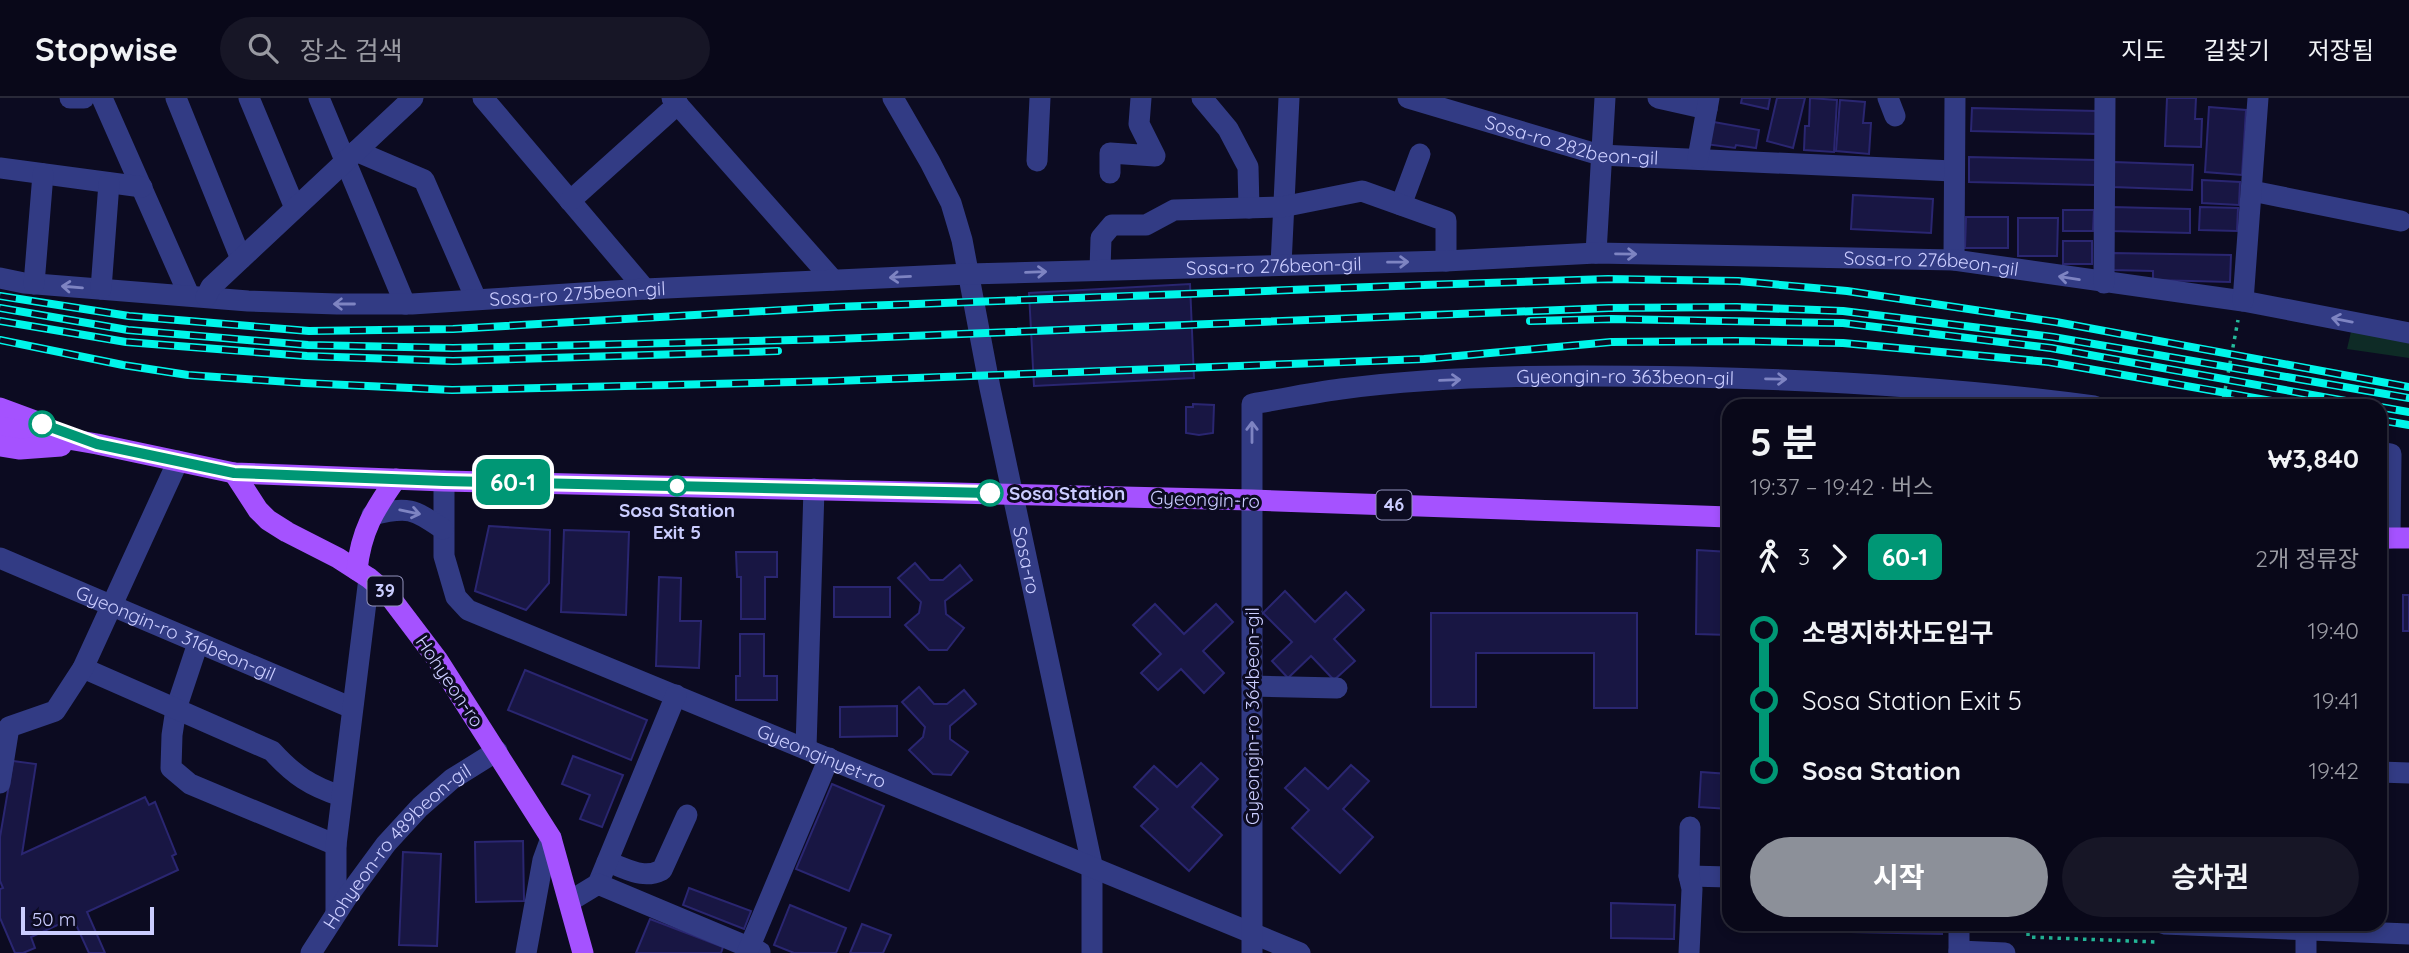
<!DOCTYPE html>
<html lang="ko">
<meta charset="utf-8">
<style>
:root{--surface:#090819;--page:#171626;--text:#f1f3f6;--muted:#999aa2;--line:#292938;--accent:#8c9099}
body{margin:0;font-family:Quicksand,"Noto Sans KR",sans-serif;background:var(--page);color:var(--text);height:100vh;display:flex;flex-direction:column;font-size:26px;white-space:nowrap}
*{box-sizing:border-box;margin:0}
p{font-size:23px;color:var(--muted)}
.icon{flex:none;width:38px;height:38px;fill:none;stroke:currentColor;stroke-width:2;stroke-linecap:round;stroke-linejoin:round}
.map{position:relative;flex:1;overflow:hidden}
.panel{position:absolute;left:1722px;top:301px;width:665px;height:532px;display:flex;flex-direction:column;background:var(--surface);border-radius:21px;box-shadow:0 4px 10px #0003,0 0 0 2px var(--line)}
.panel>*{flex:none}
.badge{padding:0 14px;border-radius:10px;font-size:24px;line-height:46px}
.scale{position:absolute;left:21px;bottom:18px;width:133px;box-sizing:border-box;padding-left:7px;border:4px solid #cbcdff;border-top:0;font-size:19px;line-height:24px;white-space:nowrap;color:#cbcdff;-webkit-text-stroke:5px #0c0b21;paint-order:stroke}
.map>.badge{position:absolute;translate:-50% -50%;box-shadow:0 0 0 4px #fff}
.legs{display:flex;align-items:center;gap:10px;height:77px;padding:0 28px;font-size:23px}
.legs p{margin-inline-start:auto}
.headline{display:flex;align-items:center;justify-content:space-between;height:119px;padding:0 28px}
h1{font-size:38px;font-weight:700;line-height:52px}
.cta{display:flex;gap:14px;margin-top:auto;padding:14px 28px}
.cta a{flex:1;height:80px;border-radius:42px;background:var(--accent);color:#fff;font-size:28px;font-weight:700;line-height:80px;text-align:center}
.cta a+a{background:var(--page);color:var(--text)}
ul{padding:0 28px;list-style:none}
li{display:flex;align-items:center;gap:24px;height:70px;font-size:26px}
li i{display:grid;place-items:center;width:10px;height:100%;margin:0 9px;background:currentColor}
li i::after{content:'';width:18px;height:18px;margin:-9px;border:5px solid;border-radius:50%;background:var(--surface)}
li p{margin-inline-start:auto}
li:first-child i{background:linear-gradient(#0000 50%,currentColor 0)}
li:last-child i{background:linear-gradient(currentColor 50%,#0000 0)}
header{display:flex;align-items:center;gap:42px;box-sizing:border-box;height:98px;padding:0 35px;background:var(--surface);border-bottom:2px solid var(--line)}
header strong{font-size:33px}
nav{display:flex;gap:38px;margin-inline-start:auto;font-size:24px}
.search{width:490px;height:63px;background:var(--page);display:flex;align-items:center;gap:18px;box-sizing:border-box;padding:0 24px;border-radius:38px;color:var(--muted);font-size:26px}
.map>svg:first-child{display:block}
</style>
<header>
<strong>Stopwise</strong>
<div class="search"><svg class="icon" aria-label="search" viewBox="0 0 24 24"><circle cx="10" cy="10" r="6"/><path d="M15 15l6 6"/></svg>장소 검색</div>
<nav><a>지도</a><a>길찾기</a><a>저장됨</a></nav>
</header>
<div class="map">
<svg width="2409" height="855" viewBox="0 0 2409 855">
<rect width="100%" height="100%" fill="#0c0b21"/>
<!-- green -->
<path fill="#0e2b26" d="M 2353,225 L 2409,235 L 2409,260 L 2347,251 Z"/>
<!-- building -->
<g fill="#181643" stroke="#2a2671" stroke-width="2">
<path d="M 1742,0 L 1770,0 L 1768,11 L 1741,5 Z"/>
<path d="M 1777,0 L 1805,0 L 1793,50 L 1767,43 Z"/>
<path d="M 1810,0 L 1837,2 L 1834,54 L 1804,52 L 1805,28 L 1809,28 Z"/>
<path d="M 2167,0 L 2196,0 L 2195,21 L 2202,21 L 2201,49 L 2165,48 Z"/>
<path d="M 1840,2 L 1865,4 L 1863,25 L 1871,25 L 1869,56 L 1836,53 Z"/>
<path d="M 2209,9 L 2246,12 L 2242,77 L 2205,74 Z"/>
<path d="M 1972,10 L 2097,13 L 2096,36 L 1971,33 Z"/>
<path d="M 1708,23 L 1759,32 L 1756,50 L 1736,47 L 1735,50 L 1705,46 Z"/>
<path d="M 1969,59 L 2096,62 L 2095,87 L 1969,84 Z"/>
<path d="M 2114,64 L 2193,67 L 2192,92 L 2113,89 Z"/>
<path d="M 2202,82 L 2240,84 L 2239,107 L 2202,105 Z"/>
<path d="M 1853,97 L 1933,101 L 1931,135 L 1851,131 Z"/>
<path d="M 2112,109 L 2190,111 L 2190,135 L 2111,133 Z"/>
<path d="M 2200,109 L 2238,110 L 2237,133 L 2199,132 Z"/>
<path d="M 2063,112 L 2094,112 L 2093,133 L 2063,133 Z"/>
<path d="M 1966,119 L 2008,119 L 2008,150 L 1965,150 Z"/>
<path d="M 2018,120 L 2058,120 L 2057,158 L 2018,158 Z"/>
<rect x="2063" y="143" width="29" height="23"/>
<path d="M 2112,155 L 2231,157 L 2230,184 L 2153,182 L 2153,173 L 2112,172 Z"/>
<path d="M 1190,186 L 1194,280 L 1034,288 L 1029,195 Z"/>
<path d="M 1193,306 L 1214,307 L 1213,335 L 1199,337 L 1186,335 L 1186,309 L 1193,309 Z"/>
<path d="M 489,428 L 550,432 L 549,485 L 526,512 L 475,493 Z"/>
<path d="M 564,432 L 629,434 L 626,517 L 561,514 Z"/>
<path d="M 1697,452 L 1729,454 L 1729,537 L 1696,536 Z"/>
<path d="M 736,454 L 777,454 L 777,479 L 765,479 L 765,521 L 741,521 L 741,479 L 737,479 Z"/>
<path d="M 915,465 L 930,482 L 943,482 L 960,467 L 972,482 L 945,503 L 946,516 L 964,530 L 947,552 L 929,552 L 905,527 L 919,515 L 921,504 L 898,480 Z"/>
<path d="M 659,479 L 681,480 L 680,523 L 701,523 L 699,570 L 656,568 Z"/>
<rect x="834" y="489" width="56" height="30"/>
<path d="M 1285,493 L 1315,524 L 1346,494 L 1364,512 L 1334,541 L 1355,563 L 1334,582 L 1311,558 L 1288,580 L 1272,563 L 1292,544 L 1263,515 Z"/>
<rect x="2403" y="497" width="6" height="36"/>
<path d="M 1155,506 L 1184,536 L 1216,506 L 1233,524 L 1203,553 L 1224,575 L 1204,595 L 1181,571 L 1158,592 L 1141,575 L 1161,556 L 1133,527 Z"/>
<path d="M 1431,515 L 1637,515 L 1637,610 L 1594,610 L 1594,555 L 1476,555 L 1476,609 L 1431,609 Z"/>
<path d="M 740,536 L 764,536 L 764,578 L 777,578 L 777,602 L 736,602 L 736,578 L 740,578 Z"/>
<path d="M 525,572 L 647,622 L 631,662 L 508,612 Z"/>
<path d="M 919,589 L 934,606 L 947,606 L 964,592 L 976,606 L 950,628 L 950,641 L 968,654 L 951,677 L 933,676 L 909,652 L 923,639 L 925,629 L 902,604 Z"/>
<path d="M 897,608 L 897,638 L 840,639 L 840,609 Z"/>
<path d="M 573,658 L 623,677 L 602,729 L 580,721 L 590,697 L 562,686 Z"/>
<path d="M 13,663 L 36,666 L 22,756 L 145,699 L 149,707 L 155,704 L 176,756 L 172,758 L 178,772 L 87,814 L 105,855 L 89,855 L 73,820 L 31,839 L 35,850 L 23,855 L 15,855 L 0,820 L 0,791 L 3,790 L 0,783 L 0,739 Z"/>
<path d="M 1201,665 L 1218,681 L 1192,709 L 1222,737 L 1189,773 L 1141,728 L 1158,711 L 1134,689 L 1154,668 L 1177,689 Z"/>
<path d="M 1351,667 L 1369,683 L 1343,711 L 1373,739 L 1340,775 L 1292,730 L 1309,712 L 1285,690 L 1305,670 L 1328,691 Z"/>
<path d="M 1701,674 L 1729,676 L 1729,711 L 1699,709 Z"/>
<path d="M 832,686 L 884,708 L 849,793 L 796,771 Z"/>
<path d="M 523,743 L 524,803 L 476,804 L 475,744 Z"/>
<path d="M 403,754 L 441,756 L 437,848 L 399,847 Z"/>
<path d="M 689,790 L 751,813 L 744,831 L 683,807 Z"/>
<path d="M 1611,805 L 1675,807 L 1674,841 L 1611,840 Z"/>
<path d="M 790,807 L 846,830 L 836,855 L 794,855 L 774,847 Z"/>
<path d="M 650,821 L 723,849 L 721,855 L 636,855 Z"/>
<path d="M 862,826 L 891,837 L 883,855 L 850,855 Z"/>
<path d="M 1851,826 L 1942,826 L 1942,836 L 1851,834 Z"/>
</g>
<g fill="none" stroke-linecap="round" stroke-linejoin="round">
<!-- path -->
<g stroke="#24ba9b" stroke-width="3.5" stroke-dasharray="3.5 5" stroke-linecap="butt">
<path d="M 2222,308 L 2238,222"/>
<path d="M 2028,826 L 2028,839 L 2157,844"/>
</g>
<!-- minor -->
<g stroke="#323b84" stroke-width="21">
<path d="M 70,0 L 84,0"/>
<path d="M 102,0 L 189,197"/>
<path d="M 176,0 L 241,161"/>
<path d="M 249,0 L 295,110"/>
<path d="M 319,0 L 405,206"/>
<path d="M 483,0 L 645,191"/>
<path d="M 672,0 L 833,182"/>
<path id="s1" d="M 893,0 L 930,64 L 951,105 L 962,142 L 990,290 L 1092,767 L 1092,855"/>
<path d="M 1202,0 L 1228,31 L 1248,69 L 1249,110"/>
<path id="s2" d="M 1408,0 L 1600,57 L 1953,73"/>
<path d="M 1658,0 L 1707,11"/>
<path d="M 1888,0 L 1895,18"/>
<path d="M 356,53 L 424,82 L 476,201"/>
<path d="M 1698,60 L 1709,0"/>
<path d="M 1037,63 L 1040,0"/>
<path d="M 0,70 L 142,89"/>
<path d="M 1110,75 L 1110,55 L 1155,58 L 1139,26 L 1141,0"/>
<path d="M 2252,93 L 2401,123"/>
<path d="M 570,103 L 678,6"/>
<path d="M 1401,107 L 1420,56"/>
<path d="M 1596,155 L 1605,0"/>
<path d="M 1954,162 L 1955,0"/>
<path d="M 1281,167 L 1289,0"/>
<path d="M 1100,172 L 1101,140 L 1112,127 L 1146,127 L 1174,112 L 1282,109 L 1362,93 L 1446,123 L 1446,163"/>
<path id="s3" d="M 0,180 L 24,185 L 248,203 L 337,206 L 412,206 L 645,191 L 968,176 L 1446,163 L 1596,155 L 1954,162 L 2243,203 L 2409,235"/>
<path d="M 2104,185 L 2105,0"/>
<path d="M 34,186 L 43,76"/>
<path d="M 101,191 L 109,85"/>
<path d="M 206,199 L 211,189 L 413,0"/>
<path d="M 2243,203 L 2258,0"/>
<path d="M 2380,354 L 2391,356 L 2390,440"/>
<path id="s4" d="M 444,383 L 444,458 L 456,499 L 468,512 L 1300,855"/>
<path d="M 372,417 C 409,408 413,411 443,431"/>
<path id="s5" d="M 0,460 L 352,610"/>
<path d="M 198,545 L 176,611 L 172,637 L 171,670 L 190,686 L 336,747"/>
<path d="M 83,570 L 272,653 C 294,677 310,688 341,698"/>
<path d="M 1252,588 L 1337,590"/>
<path d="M 806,650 L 814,391"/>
<path d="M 2380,674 L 2409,675"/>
<path d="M 0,685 L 9,629 L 55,613 L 83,570 L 178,363"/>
<path d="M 607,764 C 627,770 642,782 662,772 L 687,717"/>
<path d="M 1689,778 L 1729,779"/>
<path d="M 598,786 L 676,597"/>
<path d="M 570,803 L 598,786 L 760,854"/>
<path d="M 336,815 L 336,747 L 369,480"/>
<path d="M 2164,826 L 2409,836"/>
<path d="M 1959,853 L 2005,855"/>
<path id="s6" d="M 311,855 L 347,799 L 386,746 L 420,709 L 452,681 L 497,653"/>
<path d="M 526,855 L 543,762 L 551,740"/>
<path d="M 747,855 L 829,660"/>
<path id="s7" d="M 1252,855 L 1252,306 C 1282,301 1311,295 1341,291 C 1457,276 1575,277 1692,279 C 1826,282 1961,290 2094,308"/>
<path d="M 1689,855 L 1692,791 L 1689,778 L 1690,729"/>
<path d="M 1959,855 L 1959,826"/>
<path d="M 2306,855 L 2306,832"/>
</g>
<!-- major -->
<g stroke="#a552ff" stroke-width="21">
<path d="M 0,310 L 46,327"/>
<path d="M 0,329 L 97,346 L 234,375 L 444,383 L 1252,402 L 1729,419"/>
<path d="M 0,348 L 20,351 L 61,348"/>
<path d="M 234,375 L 258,412 L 268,422 L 287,434 L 338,460 L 369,480 L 387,495 L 437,561 L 551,740 L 583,855"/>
<path d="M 2380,440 L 2409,440"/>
<path d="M 357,472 C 361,433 374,412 396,381"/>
</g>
<!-- rail casing -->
<g stroke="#00f6ea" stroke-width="8">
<g id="rail">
<path d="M 0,198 L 129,218 L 309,233 L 453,231 L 835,209 L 1423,187 L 1608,181 L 1738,183 L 1847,193 L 2056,224 L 2409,289"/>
<path d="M 0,210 L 128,232 L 308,247 L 453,250 L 835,241 L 1609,210 L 1737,209 L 1843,213 L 2053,239 L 2409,300"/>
<path d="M 0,223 L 126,244 L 307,258 L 453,263 L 778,253"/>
<path d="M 1530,223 L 1611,221 L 1843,225 L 2051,250 L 2374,308"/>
<path d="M 0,242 L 123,267 L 188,277 L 304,285 L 452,292 L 834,283 L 1424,261 L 1611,244 L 1735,243 L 1843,245 L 2049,264 L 2301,308"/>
<path d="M 2380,309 L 2409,314"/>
<path d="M 2380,322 L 2409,327"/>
</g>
</g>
<!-- rail -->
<use href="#rail" stroke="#0c0b21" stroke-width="5" stroke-dasharray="16" stroke-linecap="butt"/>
</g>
<!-- one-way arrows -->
<defs><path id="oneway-shaft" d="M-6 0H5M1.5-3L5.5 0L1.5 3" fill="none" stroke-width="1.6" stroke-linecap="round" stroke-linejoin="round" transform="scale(1.75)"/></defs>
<g stroke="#7e84c2">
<use href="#oneway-shaft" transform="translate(1626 156) rotate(1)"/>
<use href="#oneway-shaft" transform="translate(1398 164) rotate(-1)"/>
<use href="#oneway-shaft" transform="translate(1036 174) rotate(-2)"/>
<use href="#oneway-shaft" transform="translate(900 179) rotate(177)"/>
<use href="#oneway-shaft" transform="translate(2069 180) rotate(-171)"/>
<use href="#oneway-shaft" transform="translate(72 189) rotate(-175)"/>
<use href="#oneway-shaft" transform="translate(344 206) rotate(-180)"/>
<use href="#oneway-shaft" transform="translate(2342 222) rotate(-169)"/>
<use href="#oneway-shaft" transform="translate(1776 281) rotate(1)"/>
<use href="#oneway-shaft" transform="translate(1450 282) rotate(-2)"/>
<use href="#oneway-shaft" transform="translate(1252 334) rotate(-90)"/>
<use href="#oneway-shaft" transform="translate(410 414) rotate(12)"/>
</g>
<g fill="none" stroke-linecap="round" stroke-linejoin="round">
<!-- line-1 casing -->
<g stroke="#fff" stroke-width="16">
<path id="line-1" d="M 42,326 L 97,346 L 234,375 L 444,383 L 990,395"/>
</g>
<!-- line-1 -->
<use href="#line-1" stroke="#009775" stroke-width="10"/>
</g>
<!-- markers -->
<g fill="#fff" stroke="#009775" stroke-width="3.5">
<circle cx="42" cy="326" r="12"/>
<circle cx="677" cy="388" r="9"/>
<circle cx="990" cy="395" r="12"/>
</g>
<g text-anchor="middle" stroke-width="6" stroke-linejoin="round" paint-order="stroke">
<!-- shield labels -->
<g fill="#0c0b21" stroke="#9293bc" stroke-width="2">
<rect x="1376.5" y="392.5" width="35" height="29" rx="5"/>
<rect x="367.5" y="478.5" width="35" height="29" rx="5"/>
</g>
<g font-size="18" font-weight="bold" fill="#cbcdff">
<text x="1394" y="413">46</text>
<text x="385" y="499">39</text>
</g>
<!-- street labels -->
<g font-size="19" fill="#cbcdff" stroke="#0c0b21">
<text dy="7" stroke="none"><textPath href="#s2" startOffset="170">Sosa-ro 282beon-gil</textPath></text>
<text dy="7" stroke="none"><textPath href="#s3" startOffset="1934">Sosa-ro 276beon-gil</textPath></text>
<text dy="7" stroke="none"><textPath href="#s3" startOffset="1276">Sosa-ro 276beon-gil</textPath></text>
<text dy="7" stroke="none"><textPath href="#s3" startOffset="579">Sosa-ro 275beon-gil</textPath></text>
<text dy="7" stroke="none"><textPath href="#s7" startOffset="924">Gyeongin-ro 363beon-gil</textPath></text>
<text transform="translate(1205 401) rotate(2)" y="7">Gyeongin-ro</text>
<text dy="7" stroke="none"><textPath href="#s1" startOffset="485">Sosa-ro</textPath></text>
<text dy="7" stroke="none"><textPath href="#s5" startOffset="191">Gyeongin-ro 316beon-gil</textPath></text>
<text transform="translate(450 583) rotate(56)" y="7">Hohyeon-ro</text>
<text transform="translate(1252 618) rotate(-90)" y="7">Gyeongin-ro 364beon-gil</text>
<text dy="7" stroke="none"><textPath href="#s4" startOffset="518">Gyeonginyet-ro</textPath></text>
<text dy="7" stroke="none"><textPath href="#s6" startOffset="138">Hohyeon-ro 489beon-gil</textPath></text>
</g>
<!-- stop labels -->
<g font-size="19" font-weight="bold" fill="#cbcdff" stroke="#0c0b21" text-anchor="start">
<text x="1009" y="402">Sosa Station</text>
<text x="677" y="419" text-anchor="middle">Sosa Station<tspan x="677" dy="22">Exit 5</tspan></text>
</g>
</g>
</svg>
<div class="scale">50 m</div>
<b class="badge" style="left:513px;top:384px;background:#009775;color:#fff">60-1</b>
<section class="panel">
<div class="headline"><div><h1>5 분</h1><p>19:37 – 19:42 · 버스</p></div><b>₩3,840</b></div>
<div class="legs"><svg class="icon" aria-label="walk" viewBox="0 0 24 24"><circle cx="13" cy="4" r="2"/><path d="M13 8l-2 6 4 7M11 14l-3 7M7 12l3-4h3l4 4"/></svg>3<svg class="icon" aria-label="forward" viewBox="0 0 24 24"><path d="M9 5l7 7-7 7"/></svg><b class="badge" style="background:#009775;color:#fff">60-1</b><p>2개 정류장</p></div>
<ul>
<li><i style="color:#009775"></i><b>소명지하차도입구</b><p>19:40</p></li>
<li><i style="color:#009775"></i><span>Sosa Station Exit 5</span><p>19:41</p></li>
<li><i style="color:#009775"></i><b>Sosa Station</b><p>19:42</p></li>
</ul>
<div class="cta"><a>시작</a><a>승차권</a></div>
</section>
</div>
